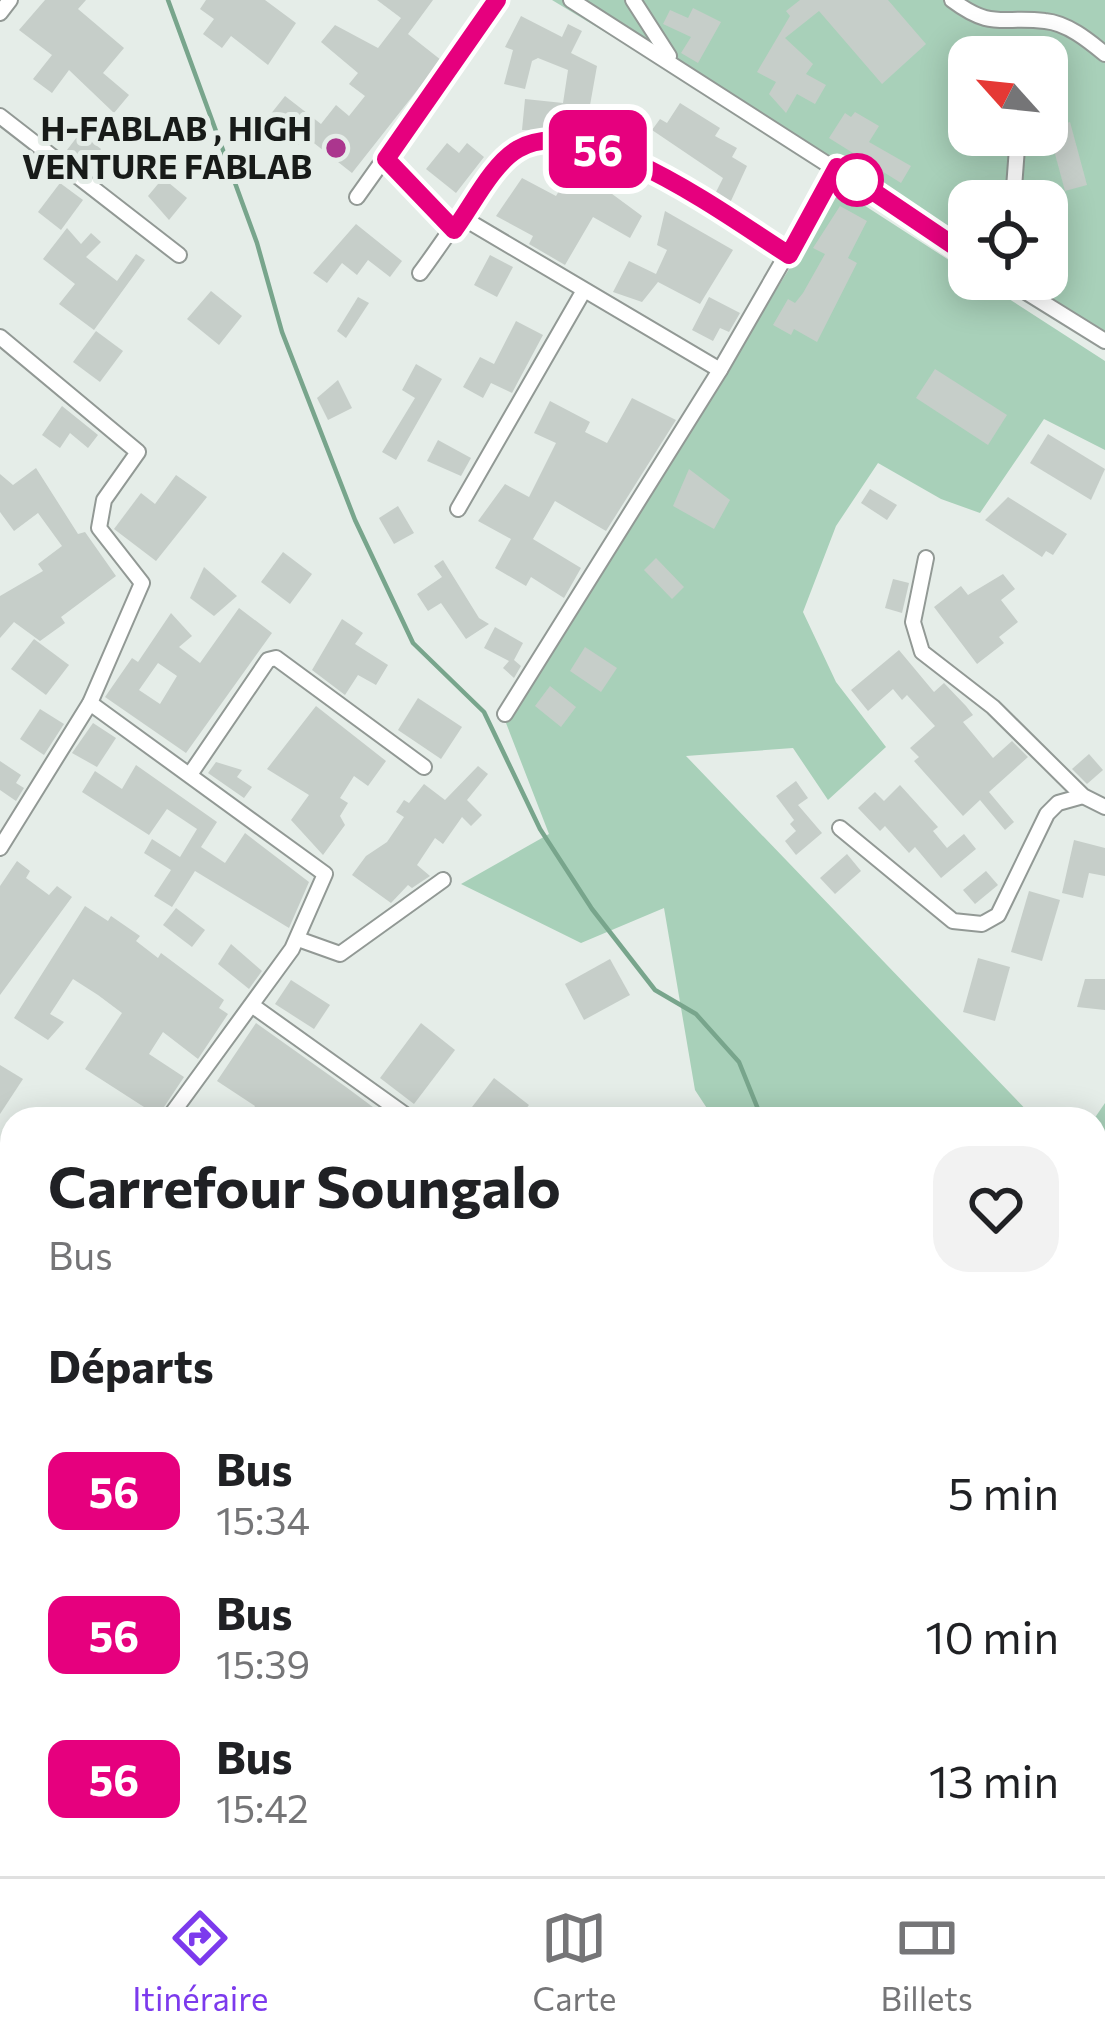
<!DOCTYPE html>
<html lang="fr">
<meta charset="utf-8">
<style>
:root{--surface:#fff;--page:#f2f2f2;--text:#202124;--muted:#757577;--line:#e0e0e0;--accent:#7c3aed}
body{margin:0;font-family:Commissioner,sans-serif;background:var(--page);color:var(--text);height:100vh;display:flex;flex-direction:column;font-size:45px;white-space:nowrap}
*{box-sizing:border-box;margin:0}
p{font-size:39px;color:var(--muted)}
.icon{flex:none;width:66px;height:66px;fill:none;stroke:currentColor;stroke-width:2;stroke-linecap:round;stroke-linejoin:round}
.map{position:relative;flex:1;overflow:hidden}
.sheet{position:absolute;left:0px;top:1107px;width:1107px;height:771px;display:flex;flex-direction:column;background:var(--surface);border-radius:36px 36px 0 0;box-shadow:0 6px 30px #0003}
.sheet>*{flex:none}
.badge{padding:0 24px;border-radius:18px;font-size:42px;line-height:78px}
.needle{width:78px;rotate:297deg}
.controls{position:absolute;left:948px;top:36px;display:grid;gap:24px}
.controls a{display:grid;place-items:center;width:120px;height:120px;border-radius:24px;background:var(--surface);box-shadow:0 6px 30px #0003;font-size:60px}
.map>.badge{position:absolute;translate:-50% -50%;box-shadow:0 0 0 6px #fff}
h2{padding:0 48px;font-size:45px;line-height:108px}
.round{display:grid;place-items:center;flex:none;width:126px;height:126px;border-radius:36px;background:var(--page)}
.headline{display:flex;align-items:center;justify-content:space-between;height:204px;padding:0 48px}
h1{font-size:57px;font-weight:700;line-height:90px}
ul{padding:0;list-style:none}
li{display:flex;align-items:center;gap:36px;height:144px;padding:0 48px}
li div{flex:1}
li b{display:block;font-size:45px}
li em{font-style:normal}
li .badge{min-width:132px;font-weight:700;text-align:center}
.dock{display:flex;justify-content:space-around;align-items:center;height:168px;border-top:3px solid var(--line);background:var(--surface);font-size:33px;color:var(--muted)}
.dock a{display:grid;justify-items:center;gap:6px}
.dock .on{color:var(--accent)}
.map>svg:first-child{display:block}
</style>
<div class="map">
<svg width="1105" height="1876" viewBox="0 0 1105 1876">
<rect width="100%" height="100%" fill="#e5ede8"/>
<!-- green -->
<g fill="#a8d0b9" fill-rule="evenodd">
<path d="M 552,0 L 1105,0 L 1105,334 L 1014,279 L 1047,279 L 1047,201 L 969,201 L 969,252 ZM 969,57 L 1047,57 L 1047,135 L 969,135 Z"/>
<path d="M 839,189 L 969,273 L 969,279 L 978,279 L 1105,361 L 1105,450 L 1044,419 L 980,513 L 941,499 L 878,463 L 836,526 L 803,612 L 836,682 L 886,747 L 828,800 L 793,748 L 686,756 L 1035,1119 L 714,1119 L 695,1090 L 664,908 L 581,943 L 461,884 L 549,834 L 506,723 Z"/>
<path d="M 1105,1103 L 1105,1353 L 1095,1356 L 1094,1119 Z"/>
</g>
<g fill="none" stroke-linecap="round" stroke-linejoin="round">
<!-- stream -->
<g stroke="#78a58c" stroke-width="4.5">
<path d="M 168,0 L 257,243 L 282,332 L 355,520 L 413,643 L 484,712 L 540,829 L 592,909 L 655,990 L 696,1014 L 739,1062 L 762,1119"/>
<path d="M 1084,1866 L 1089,1876"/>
</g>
</g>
<!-- building -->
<g fill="#c6cec9" fill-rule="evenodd">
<path d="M 45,0 L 86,0 L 78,9 L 124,48 L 103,73 L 129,95 L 114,113 L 69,70 L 52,93 L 33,79 L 52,55 L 19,30 Z"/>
<path d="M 206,0 L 265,0 L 296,23 L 268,65 L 231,36 L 222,48 L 203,34 L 214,19 L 200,9 Z"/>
<path d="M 377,0 L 433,0 L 408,34 L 441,60 L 352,173 L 305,136 L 298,145 L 266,120 L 285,96 L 321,124 L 336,105 L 349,116 L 365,96 L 349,84 L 358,73 L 321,42 L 335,25 L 378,48 L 401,18 Z"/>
<path d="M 800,0 L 888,0 L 926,44 L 882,84 L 819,11 L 785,38 L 813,64 L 806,74 L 826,85 L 815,104 L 797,94 L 786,113 L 769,94 L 776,82 L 757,72 L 790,16 L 786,11 Z"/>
<path d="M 693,8 L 721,22 L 698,63 L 681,53 L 691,37 L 663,24 L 670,10 L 688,18 Z"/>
<path d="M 521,16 L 562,37 L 568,24 L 582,31 L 571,53 L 597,66 L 587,122 L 563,118 L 562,131 L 522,130 L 525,99 L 563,103 L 568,70 L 538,58 L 532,61 L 525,89 L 504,84 L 513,50 L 505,47 Z"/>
<path d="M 680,103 L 720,128 L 715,136 L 737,148 L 732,157 L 747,166 L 730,203 L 715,194 L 723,178 L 652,130 L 660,119 L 667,123 Z"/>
<path d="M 855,112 L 879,126 L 869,142 L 911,166 L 901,183 L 829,138 L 845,113 L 851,117 Z"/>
<path d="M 1070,122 L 1087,185 L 1065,191 L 1048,128 Z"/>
<path d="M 80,133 L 101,149 L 88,166 L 67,150 Z"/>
<path d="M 447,143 L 459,153 L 467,143 L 484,157 L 456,193 L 426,169 Z"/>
<path d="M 574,165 L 607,183 L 604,188 L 642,216 L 630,238 L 593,217 L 565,265 L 529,244 L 533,236 L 496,216 L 522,178 L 556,196 Z"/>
<path d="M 163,178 L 187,198 L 169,220 L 148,196 Z"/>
<path d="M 60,183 L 83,200 L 61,230 L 38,212 Z"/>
<path d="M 840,206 L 867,221 L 848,258 L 857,263 L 817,342 L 794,329 L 791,335 L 773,325 L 788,299 L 795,303 L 803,293 L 825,254 L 813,248 Z"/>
<path d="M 665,211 L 733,250 L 700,304 L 658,282 L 642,302 L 613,292 L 629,261 L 656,274 L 667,250 L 657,245 Z"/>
<path d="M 356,224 L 402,261 L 390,277 L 368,260 L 357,275 L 342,263 L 327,283 L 313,273 Z"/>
<path d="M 67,228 L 81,244 L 91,233 L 101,242 L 86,257 L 117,281 L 136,254 L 145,260 L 94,330 L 59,304 L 75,284 L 43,259 Z"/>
<path d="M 490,255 L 513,267 L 497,297 L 474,285 Z"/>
<path d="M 211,291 L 242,316 L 219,345 L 187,319 Z"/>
<path d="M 358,297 L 369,303 L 346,338 L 337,331 Z"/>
<path d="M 709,297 L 740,313 L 729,332 L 720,328 L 713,341 L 692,330 Z"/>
<path d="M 516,321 L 543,335 L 512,393 L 491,383 L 483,398 L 463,387 L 480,357 L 494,364 Z"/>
<path d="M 96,331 L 123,351 L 100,382 L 73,362 Z"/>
<path d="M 416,364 L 442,379 L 396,460 L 382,452 L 415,398 L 402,390 Z"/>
<path d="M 935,369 L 1007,415 L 988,445 L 916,398 Z"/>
<path d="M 338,380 L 352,408 L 328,420 L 317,398 Z"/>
<path d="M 632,398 L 676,420 L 606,531 L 555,501 L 533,539 L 581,568 L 564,598 L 531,577 L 526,586 L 495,568 L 511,539 L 478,521 L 505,484 L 529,497 L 556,443 L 534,433 L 550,401 L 590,422 L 585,432 L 607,443 Z"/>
<path d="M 62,406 L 98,435 L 88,448 L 70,433 L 60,448 L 42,435 Z"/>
<path d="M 1048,434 L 1105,469 L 1091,500 L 1030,463 Z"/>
<path d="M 438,440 L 471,458 L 461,476 L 427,461 Z"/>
<path d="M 36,468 L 78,534 L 85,532 L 116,576 L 61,617 L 65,623 L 40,641 L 14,622 L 0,638 L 0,596 L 43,571 L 38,564 L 62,546 L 38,513 L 14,531 L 0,512 L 0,474 L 13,485 Z"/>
<path d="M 689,469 L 730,500 L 714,529 L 673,506 Z"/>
<path d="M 176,475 L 207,497 L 156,561 L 114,529 L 141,493 L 155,504 Z"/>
<path d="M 870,489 L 897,505 L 887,520 L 861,503 Z"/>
<path d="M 1008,497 L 1067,534 L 1053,555 L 1046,551 L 1042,557 L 985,520 Z"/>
<path d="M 398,506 L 414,533 L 394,544 L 379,518 Z"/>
<path d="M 283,552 L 312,574 L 290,604 L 261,582 Z"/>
<path d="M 656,558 L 684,587 L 672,599 L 644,570 Z"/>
<path d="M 443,560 L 479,618 L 489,624 L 466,639 L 441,603 L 428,611 L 417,594 L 442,577 L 434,566 Z"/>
<path d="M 204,567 L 237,596 L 214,616 L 190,598 Z"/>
<path d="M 1003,574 L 1015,589 L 1001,600 L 1018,622 L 999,637 L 1004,643 L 977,664 L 934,607 L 961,586 L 968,595 Z"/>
<path d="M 893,579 L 909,583 L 902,613 L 885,608 Z"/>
<path d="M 239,608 L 272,633 L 186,753 L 105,697 L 132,658 L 138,662 L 171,613 L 192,636 L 179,647 L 200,663 ZM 158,663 L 177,676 L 160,704 L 139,690 Z"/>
<path d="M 342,619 L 363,633 L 355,644 L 388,665 L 376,685 L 358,675 L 345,695 L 312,670 Z"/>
<path d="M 495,627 L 523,643 L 514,660 L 521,666 L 514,678 L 503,668 L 509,661 L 484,648 Z"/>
<path d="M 34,639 L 69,665 L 46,695 L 11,669 Z"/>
<path d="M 585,647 L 617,668 L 601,692 L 570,671 Z"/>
<path d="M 899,650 L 934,692 L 944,683 L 966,706 L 973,715 L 963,722 L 993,758 L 1012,741 L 1028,757 L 989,792 L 1014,822 L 1005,830 L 980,800 L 963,816 L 914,761 L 919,757 L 910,748 L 935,726 L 907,695 L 902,700 L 893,689 L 868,711 L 851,690 Z"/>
<path d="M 550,686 L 576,707 L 561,727 L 535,706 Z"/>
<path d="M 418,698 L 462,727 L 441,759 L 398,730 Z"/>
<path d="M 316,706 L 386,761 L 368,786 L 354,776 L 340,798 L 348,803 L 340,816 L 345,825 L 323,855 L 291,820 L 309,795 L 267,769 Z"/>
<path d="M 40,709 L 64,724 L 44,755 L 20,739 Z"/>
<path d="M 93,723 L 116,738 L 97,767 L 72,753 Z"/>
<path d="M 1089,754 L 1103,770 L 1087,784 L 1072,769 Z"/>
<path d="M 0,761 L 21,775 L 16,783 L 24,788 L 16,801 L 0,790 Z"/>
<path d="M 216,762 L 242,770 L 237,777 L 252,787 L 244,798 L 208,773 Z"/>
<path d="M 136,765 L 217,822 L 201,847 L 225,863 L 245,833 L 309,882 L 289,928 L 195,871 L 172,907 L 154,896 L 171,870 L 144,853 L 152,839 L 180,857 L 197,829 L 167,809 L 149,835 L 82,792 L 95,771 L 122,789 Z"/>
<path d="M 478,766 L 488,774 L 467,800 L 482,815 L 471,826 L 462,817 L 443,844 L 435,838 L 417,865 L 430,876 L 412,888 L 408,885 L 391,903 L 352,875 L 366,856 L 387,842 L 404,817 L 396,812 L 404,800 L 409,803 L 424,784 L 445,800 Z"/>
<path d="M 796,781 L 808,798 L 798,805 L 822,833 L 796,855 L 785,841 L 796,831 L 790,824 L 794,820 L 776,796 Z"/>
<path d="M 900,785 L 938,827 L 933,831 L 947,848 L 964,834 L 976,849 L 941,878 L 915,847 L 909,853 L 885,826 L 880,831 L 858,808 L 875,792 L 884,801 Z"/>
<path d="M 1074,840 L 1105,848 L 1105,876 L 1089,873 L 1083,898 L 1062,893 Z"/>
<path d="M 847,854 L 861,871 L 835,894 L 820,878 Z"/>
<path d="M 17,861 L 30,871 L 26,878 L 49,895 L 57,886 L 72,897 L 0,995 L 0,886 Z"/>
<path d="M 986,871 L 998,885 L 975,904 L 963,890 Z"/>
<path d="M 1029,891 L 1060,900 L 1042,961 L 1011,952 Z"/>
<path d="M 85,906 L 108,921 L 111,916 L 140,936 L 136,941 L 158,958 L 161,953 L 224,1000 L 219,1008 L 228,1014 L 198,1059 L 163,1032 L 149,1054 L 184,1077 L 158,1116 L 85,1069 L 122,1013 L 98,995 L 73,979 L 50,1014 L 64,1022 L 48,1040 L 14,1018 Z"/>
<path d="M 176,908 L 205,930 L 192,947 L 163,925 Z"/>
<path d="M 231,944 L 262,971 L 249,989 L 218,964 Z"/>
<path d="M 978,958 L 1010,967 L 995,1021 L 963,1012 Z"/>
<path d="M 610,959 L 630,995 L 584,1020 L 565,984 Z"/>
<path d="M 1085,979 L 1105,979 L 1105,1010 L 1077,1007 Z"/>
<path d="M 291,980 L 330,1005 L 314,1029 L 275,1004 Z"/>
<path d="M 256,1023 L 346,1087 L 389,1119 L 339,1119 L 330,1112 L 325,1119 L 247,1119 L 255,1106 L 217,1081 Z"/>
<path d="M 421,1023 L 455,1050 L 414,1104 L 380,1078 Z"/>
<path d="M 0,1065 L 23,1079 L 0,1114 Z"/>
<path d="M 494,1078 L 529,1105 L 518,1119 L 463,1119 Z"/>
<path d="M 0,1635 L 12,1655 L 12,1685 L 0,1693 Z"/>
</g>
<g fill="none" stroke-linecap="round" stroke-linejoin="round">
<!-- minor casing -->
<g stroke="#929995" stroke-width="18">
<g id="minor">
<path d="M 571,0 L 969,255"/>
<path d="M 633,0 L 669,56"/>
<path d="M 952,0 C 992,30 1001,16 1045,21 C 1067,23 1088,40 1105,54"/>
<path d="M 0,13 L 10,0"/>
<path d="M 0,116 L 179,255"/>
<path d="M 386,159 L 454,229"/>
<path d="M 357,197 L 497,0"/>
<path d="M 1013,201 L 1017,148"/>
<path d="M 463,218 L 720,370"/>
<path d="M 420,273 C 443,243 489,169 516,151 C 582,106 733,220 789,255"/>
<path d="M 1005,279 L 1105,341"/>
<path d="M 0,337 L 138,452 L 104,500 L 99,528 L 142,583 L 90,703 L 0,848"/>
<path d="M 458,509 L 583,292"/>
<path d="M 926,558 L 913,622 L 922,652 L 993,707 L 1083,796 L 1105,807"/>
<path d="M 90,703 L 325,874 L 292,949 L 168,1119"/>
<path d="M 505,714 L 720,370 L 837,167"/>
<path d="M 191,773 L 268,660 L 276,658 L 424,767"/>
<path d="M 840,828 L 953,921 L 982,924 L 998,915 L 1047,814 L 1058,803 L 1083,796"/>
<path d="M 298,939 L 340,954 L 443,880"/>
<path d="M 253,1006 L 411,1119"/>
<path d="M 0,1230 L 12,1238"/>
<path d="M 0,1360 L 12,1343"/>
<path d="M 0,1426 L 12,1435"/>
<path d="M 1095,1500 L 1105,1496"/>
<path d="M 1095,1538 L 1105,1566"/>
<path d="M 1095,1765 L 1105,1762"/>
<path d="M 0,1784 L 12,1776"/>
<path d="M 61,1866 L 67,1876"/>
<path d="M 308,1866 L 314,1876"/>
<path d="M 636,1866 L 650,1876"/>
<path d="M 160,1876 L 176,1866"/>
<path d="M 468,1876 L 484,1866"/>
<path d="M 924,1876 L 927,1866"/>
</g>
</g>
<!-- minor -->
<use href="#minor" stroke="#fff" stroke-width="14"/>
</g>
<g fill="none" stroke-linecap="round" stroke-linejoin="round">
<!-- line casing -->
<g stroke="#fff" stroke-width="27">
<path id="line" d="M 497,0 L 386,159 L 454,230 C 472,206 492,164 518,149 C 586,109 731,219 789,255 L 837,167 L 969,256"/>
</g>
<!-- line -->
<use href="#line" stroke="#e6007e" stroke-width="18"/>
</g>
<!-- markers -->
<circle fill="#ab368e" stroke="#e5ede8" stroke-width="4.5" cx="336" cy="148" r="12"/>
<circle fill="#fff" stroke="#e6007e" stroke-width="6" cx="857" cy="180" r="24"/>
<g text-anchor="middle" stroke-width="10" stroke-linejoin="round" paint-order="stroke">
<!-- poi labels -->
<g font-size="33" font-weight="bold" fill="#181b19" stroke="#e5ede8" text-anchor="end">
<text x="312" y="141">H-FABLAB , HIGH<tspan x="312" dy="38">VENTURE FABLAB</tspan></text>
</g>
</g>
</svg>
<div class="controls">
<a><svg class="needle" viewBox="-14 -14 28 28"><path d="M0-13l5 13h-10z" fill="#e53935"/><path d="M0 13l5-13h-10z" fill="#757577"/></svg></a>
<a><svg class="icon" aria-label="locate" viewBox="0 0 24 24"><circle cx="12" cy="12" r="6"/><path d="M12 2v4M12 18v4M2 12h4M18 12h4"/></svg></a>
</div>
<b class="badge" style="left:598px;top:149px;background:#e6007e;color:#fff">56</b>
<section class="sheet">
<div class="headline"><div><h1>Carrefour Soungalo</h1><p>Bus</p></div><a class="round"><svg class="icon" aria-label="heart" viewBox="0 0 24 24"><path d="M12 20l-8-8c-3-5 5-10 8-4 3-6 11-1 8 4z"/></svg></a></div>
<h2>Départs</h2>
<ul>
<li><span class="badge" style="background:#e6007e;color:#fff">56</span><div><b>Bus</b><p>15:34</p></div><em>5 min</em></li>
<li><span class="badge" style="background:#e6007e;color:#fff">56</span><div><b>Bus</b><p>15:39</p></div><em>10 min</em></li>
<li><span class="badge" style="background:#e6007e;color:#fff">56</span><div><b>Bus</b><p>15:42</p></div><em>13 min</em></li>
</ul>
</section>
</div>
<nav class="dock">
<a class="on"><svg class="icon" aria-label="directions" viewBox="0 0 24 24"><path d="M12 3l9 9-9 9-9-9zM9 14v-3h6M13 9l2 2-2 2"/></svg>Itinéraire</a>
<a><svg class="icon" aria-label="map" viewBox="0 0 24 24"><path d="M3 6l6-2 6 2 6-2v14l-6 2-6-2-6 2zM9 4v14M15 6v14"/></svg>Carte</a>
<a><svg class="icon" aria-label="tickets" viewBox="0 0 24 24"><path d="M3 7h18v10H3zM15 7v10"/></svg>Billets</a>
</nav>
